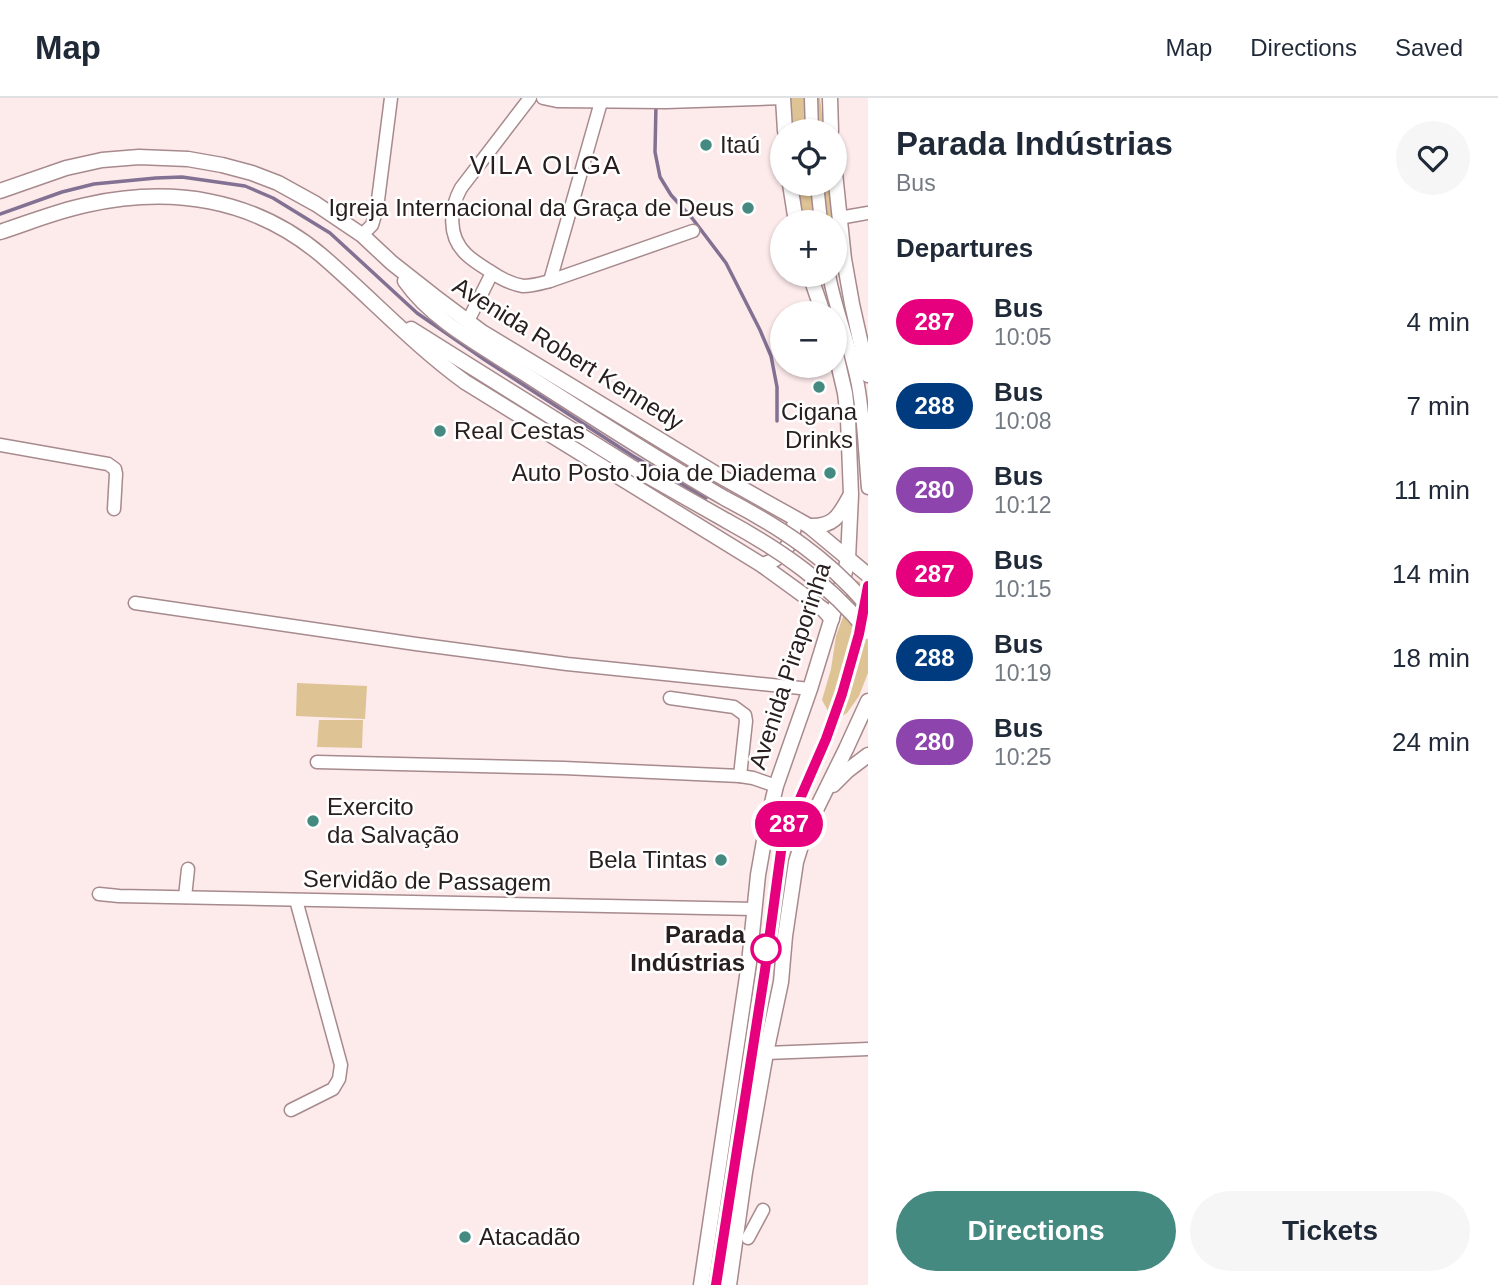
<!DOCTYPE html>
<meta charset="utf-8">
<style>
:root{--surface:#fff;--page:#f6f6f7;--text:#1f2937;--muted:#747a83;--line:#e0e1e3;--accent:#458a81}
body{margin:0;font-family:Helvetica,sans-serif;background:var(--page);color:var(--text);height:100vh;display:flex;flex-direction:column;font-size:26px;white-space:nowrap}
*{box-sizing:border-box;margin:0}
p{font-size:23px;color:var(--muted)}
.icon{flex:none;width:38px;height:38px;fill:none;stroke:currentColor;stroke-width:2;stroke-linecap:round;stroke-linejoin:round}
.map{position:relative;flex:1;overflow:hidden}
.sheet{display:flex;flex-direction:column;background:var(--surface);width:630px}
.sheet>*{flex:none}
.badge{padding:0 14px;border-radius:23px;font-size:24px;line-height:46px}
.tools{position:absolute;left:770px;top:21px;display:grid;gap:14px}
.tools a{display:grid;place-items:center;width:77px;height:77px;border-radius:50%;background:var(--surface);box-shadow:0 2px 5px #0004;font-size:35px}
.map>.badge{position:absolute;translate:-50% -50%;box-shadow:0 0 0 4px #fff}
h2{padding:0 28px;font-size:26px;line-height:63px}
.round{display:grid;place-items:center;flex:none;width:74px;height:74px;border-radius:37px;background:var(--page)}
.headline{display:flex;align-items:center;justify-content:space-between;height:119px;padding:0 28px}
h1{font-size:33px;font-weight:700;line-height:52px}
.action{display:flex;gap:14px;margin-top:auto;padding:14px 28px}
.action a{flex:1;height:80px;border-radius:42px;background:var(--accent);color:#fff;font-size:28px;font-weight:700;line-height:80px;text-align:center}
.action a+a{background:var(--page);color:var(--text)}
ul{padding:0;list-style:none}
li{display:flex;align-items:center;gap:21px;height:84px;padding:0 28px}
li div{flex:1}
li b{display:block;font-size:26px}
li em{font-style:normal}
li .badge{min-width:77px;font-weight:700;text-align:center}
header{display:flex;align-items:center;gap:42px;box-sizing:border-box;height:98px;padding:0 35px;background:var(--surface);border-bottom:2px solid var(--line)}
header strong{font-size:33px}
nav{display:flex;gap:38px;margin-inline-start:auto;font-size:24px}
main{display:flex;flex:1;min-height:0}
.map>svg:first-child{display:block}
</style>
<header>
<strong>Map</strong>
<nav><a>Map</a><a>Directions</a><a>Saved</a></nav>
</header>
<main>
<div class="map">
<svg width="868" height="1187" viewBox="0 0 868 1187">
<rect width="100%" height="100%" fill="#fdeaeb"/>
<!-- green -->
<g fill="#dec395">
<path d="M 790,0 L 820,0 L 824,33 L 791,33 Z"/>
<path d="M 796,86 L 830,86 L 833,124 L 802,124 Z"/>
<path d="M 853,481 L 860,484 L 861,488 C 854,533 846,571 830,613 L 828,613 L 822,602 L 831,571 L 836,538 L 844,516 L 851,482 Z"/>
<path d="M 868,503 L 868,575 L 859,598 L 847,615 L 842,618 L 839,617 Z"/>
<path d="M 297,585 L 367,588 L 365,621 L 296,618 Z"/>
<path d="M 319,622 L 363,622 L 362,650 L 317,649 Z"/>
</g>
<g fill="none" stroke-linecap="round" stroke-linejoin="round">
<!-- stream -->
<g stroke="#827192" stroke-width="3.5">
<path d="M 656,6 L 655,54 L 660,79 L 671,97 L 692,120 L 726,165 L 760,232 L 771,258 L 777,289 L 777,323"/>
<path d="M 0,116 L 62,94 L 94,86 L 156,80 L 182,79 L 245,88 L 273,100 L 330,135 L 417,215 L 485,262 L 633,358 L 706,400"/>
</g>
<!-- minor casing -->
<g stroke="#a78a8d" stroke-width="15">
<g id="minor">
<path d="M 530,0 L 461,90 C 450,110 447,138 466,156 C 472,162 480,167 488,172 C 498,179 511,186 523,188 C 532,188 542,185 550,183 L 693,133"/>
<path d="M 543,0 L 557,3 L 666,4 L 783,0"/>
<path d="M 811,0 L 812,33"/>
<path d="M 817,86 L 821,124"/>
<path d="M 839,120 L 868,115"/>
<path d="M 362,137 L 372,127 L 377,110 L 391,0"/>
<path d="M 829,177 C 836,214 851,249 858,287 C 864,320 865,356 868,390"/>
<path d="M 550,183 L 601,4"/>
<path d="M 468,223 L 492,175"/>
<path d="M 0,347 L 108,366 L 115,371 L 116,376 L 114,411"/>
<path d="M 135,505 L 416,546 L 567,566 L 810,591"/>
<path d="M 670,600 L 734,609 L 745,617 L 746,623 L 740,678"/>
<path d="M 317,664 L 564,670 L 740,678 L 753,680 L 776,688"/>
<path d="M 99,796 L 119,798 L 755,811"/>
<path d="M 185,799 L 188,771"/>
<path d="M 766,955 L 868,951"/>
<path d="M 291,1012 L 333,991 L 339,981 L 341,967 L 296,802"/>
<path d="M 748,1140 L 763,1112"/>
<path d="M 716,1187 L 765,872 L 782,746 L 789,726 L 826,641 L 842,596 L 859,536 L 866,503 L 868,488"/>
</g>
</g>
<!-- major casing -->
<g stroke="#a78a8d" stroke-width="17">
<g id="major">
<path d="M 783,0 L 785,33"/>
<path d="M 830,0 L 831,33"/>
<path d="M 835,75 L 844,161 L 852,206 L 868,277"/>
<path d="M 790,86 L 796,124"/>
<path d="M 0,93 L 66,70 L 102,62 L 139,59 L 188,61 L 222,67 L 252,75 L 278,85 L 316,106 L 362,137 L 392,165 L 434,198 L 482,234 L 718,377 L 809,428 L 868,477"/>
<path d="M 0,134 C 28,125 57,113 86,107 C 171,88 253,100 321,157 C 370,199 413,246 465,284 L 762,467 L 824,512 L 832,521"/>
<path d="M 810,177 L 823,215"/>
<path d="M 405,183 C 433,223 482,248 522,274 C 590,318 657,361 726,401"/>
<path d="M 411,231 L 630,368 L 727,423"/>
<path d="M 809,428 C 834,429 839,418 850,398"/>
<path d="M 762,467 C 781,462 792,447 794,428"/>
<path d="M 833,687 L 847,673 L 868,657"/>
<path d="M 701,1187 L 749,865 L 758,777 L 767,726 L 776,688 L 810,591 L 841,490 L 848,461 L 851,397 L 848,321 L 845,295 L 835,252"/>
<path d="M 729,1187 L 745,1074 L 766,955 L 781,884 L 785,838 L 796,764 L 804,738 L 811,722 L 846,651 L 868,603"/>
</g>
</g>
<!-- minor -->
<use href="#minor" stroke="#fff" stroke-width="12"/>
<!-- major -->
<use href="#major" stroke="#fff" stroke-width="14"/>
<!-- major-bridge casing -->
<g stroke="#a78a8d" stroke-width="17" stroke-linecap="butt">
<g id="major-bridge">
<path d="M 726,401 C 782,430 827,460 868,508"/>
<path d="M 727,423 C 780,452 830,486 868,534"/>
</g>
</g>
<!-- major-bridge -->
<use href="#major-bridge" stroke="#fff" stroke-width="14"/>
</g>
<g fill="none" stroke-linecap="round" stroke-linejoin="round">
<!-- line casing -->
<g stroke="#fff" stroke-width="16">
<path id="line" d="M 716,1187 L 765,872 L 782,746 L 789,726 L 826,641 L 842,596 L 859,536 L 868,488"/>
</g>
<!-- line -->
<use href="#line" stroke="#e6007e" stroke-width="10"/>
</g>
<!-- markers -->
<g fill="#458a81" stroke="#fff" stroke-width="2.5">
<circle cx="706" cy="47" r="7"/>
<circle cx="748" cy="110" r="7"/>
<circle cx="819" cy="289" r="7"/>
<circle cx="440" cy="333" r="7"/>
<circle cx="830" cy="375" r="7"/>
<circle cx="313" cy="723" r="7"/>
<circle cx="721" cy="762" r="7"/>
<circle cx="465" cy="1139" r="7"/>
</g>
<circle fill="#fff" stroke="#e6007e" stroke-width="3.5" cx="766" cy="851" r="14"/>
<g text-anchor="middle" stroke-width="5" stroke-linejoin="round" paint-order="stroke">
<!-- poi labels -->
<g font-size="24" fill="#291e1f" stroke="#fff" text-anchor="start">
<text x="720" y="55">Itaú</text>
<text x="734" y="118" text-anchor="end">Igreja Internacional da Graça de Deus</text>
<text x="819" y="322" text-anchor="middle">Cigana<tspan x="819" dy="28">Drinks</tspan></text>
<text x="454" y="341">Real Cestas</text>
<text x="816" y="383" text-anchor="end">Auto Posto Joia de Diadema</text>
<text x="327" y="717">Exercito<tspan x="327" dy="28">da Salvação</tspan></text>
<text x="707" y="770" text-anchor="end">Bela Tintas</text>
<text x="479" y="1147">Atacadão</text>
</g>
<!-- street labels -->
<g font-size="24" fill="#291e1f" stroke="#fff">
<text transform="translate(568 256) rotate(32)" y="8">Avenida Robert Kennedy</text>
<text transform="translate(790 568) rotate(-72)" y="8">Avenida Piraporinha</text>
<text transform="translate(427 783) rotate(1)" y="8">Servidão de Passagem</text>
</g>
<!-- stop labels -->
<g font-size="24" font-weight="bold" fill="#291e1f" stroke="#fff" text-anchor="end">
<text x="745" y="845">Parada<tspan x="745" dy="28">Indústrias</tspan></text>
</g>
<!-- neighbourhood labels -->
<g font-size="26" letter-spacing="2" fill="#291e1f" stroke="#fff">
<text x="546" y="76">VILA OLGA</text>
</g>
</g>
</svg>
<div class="tools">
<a><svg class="icon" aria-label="locate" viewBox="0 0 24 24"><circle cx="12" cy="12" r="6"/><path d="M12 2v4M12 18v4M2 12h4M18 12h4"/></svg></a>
<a>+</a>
<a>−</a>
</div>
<b class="badge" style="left:789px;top:726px;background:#e6007e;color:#fff">287</b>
</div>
<section class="sheet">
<div class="headline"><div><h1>Parada Indústrias</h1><p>Bus</p></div><a class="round"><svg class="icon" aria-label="heart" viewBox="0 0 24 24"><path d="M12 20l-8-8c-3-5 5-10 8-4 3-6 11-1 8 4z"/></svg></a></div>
<h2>Departures</h2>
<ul>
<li><span class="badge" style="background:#e6007e;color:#fff">287</span><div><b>Bus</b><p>10:05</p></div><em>4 min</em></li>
<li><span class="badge" style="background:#003b80;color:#fff">288</span><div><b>Bus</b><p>10:08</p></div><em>7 min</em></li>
<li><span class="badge" style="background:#8e44ad;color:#fff">280</span><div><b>Bus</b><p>10:12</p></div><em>11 min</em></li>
<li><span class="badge" style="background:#e6007e;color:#fff">287</span><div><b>Bus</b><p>10:15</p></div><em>14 min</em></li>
<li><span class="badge" style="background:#003b80;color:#fff">288</span><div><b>Bus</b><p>10:19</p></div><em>18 min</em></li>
<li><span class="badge" style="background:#8e44ad;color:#fff">280</span><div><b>Bus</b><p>10:25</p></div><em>24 min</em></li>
</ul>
<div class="action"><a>Directions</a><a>Tickets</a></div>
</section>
</main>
